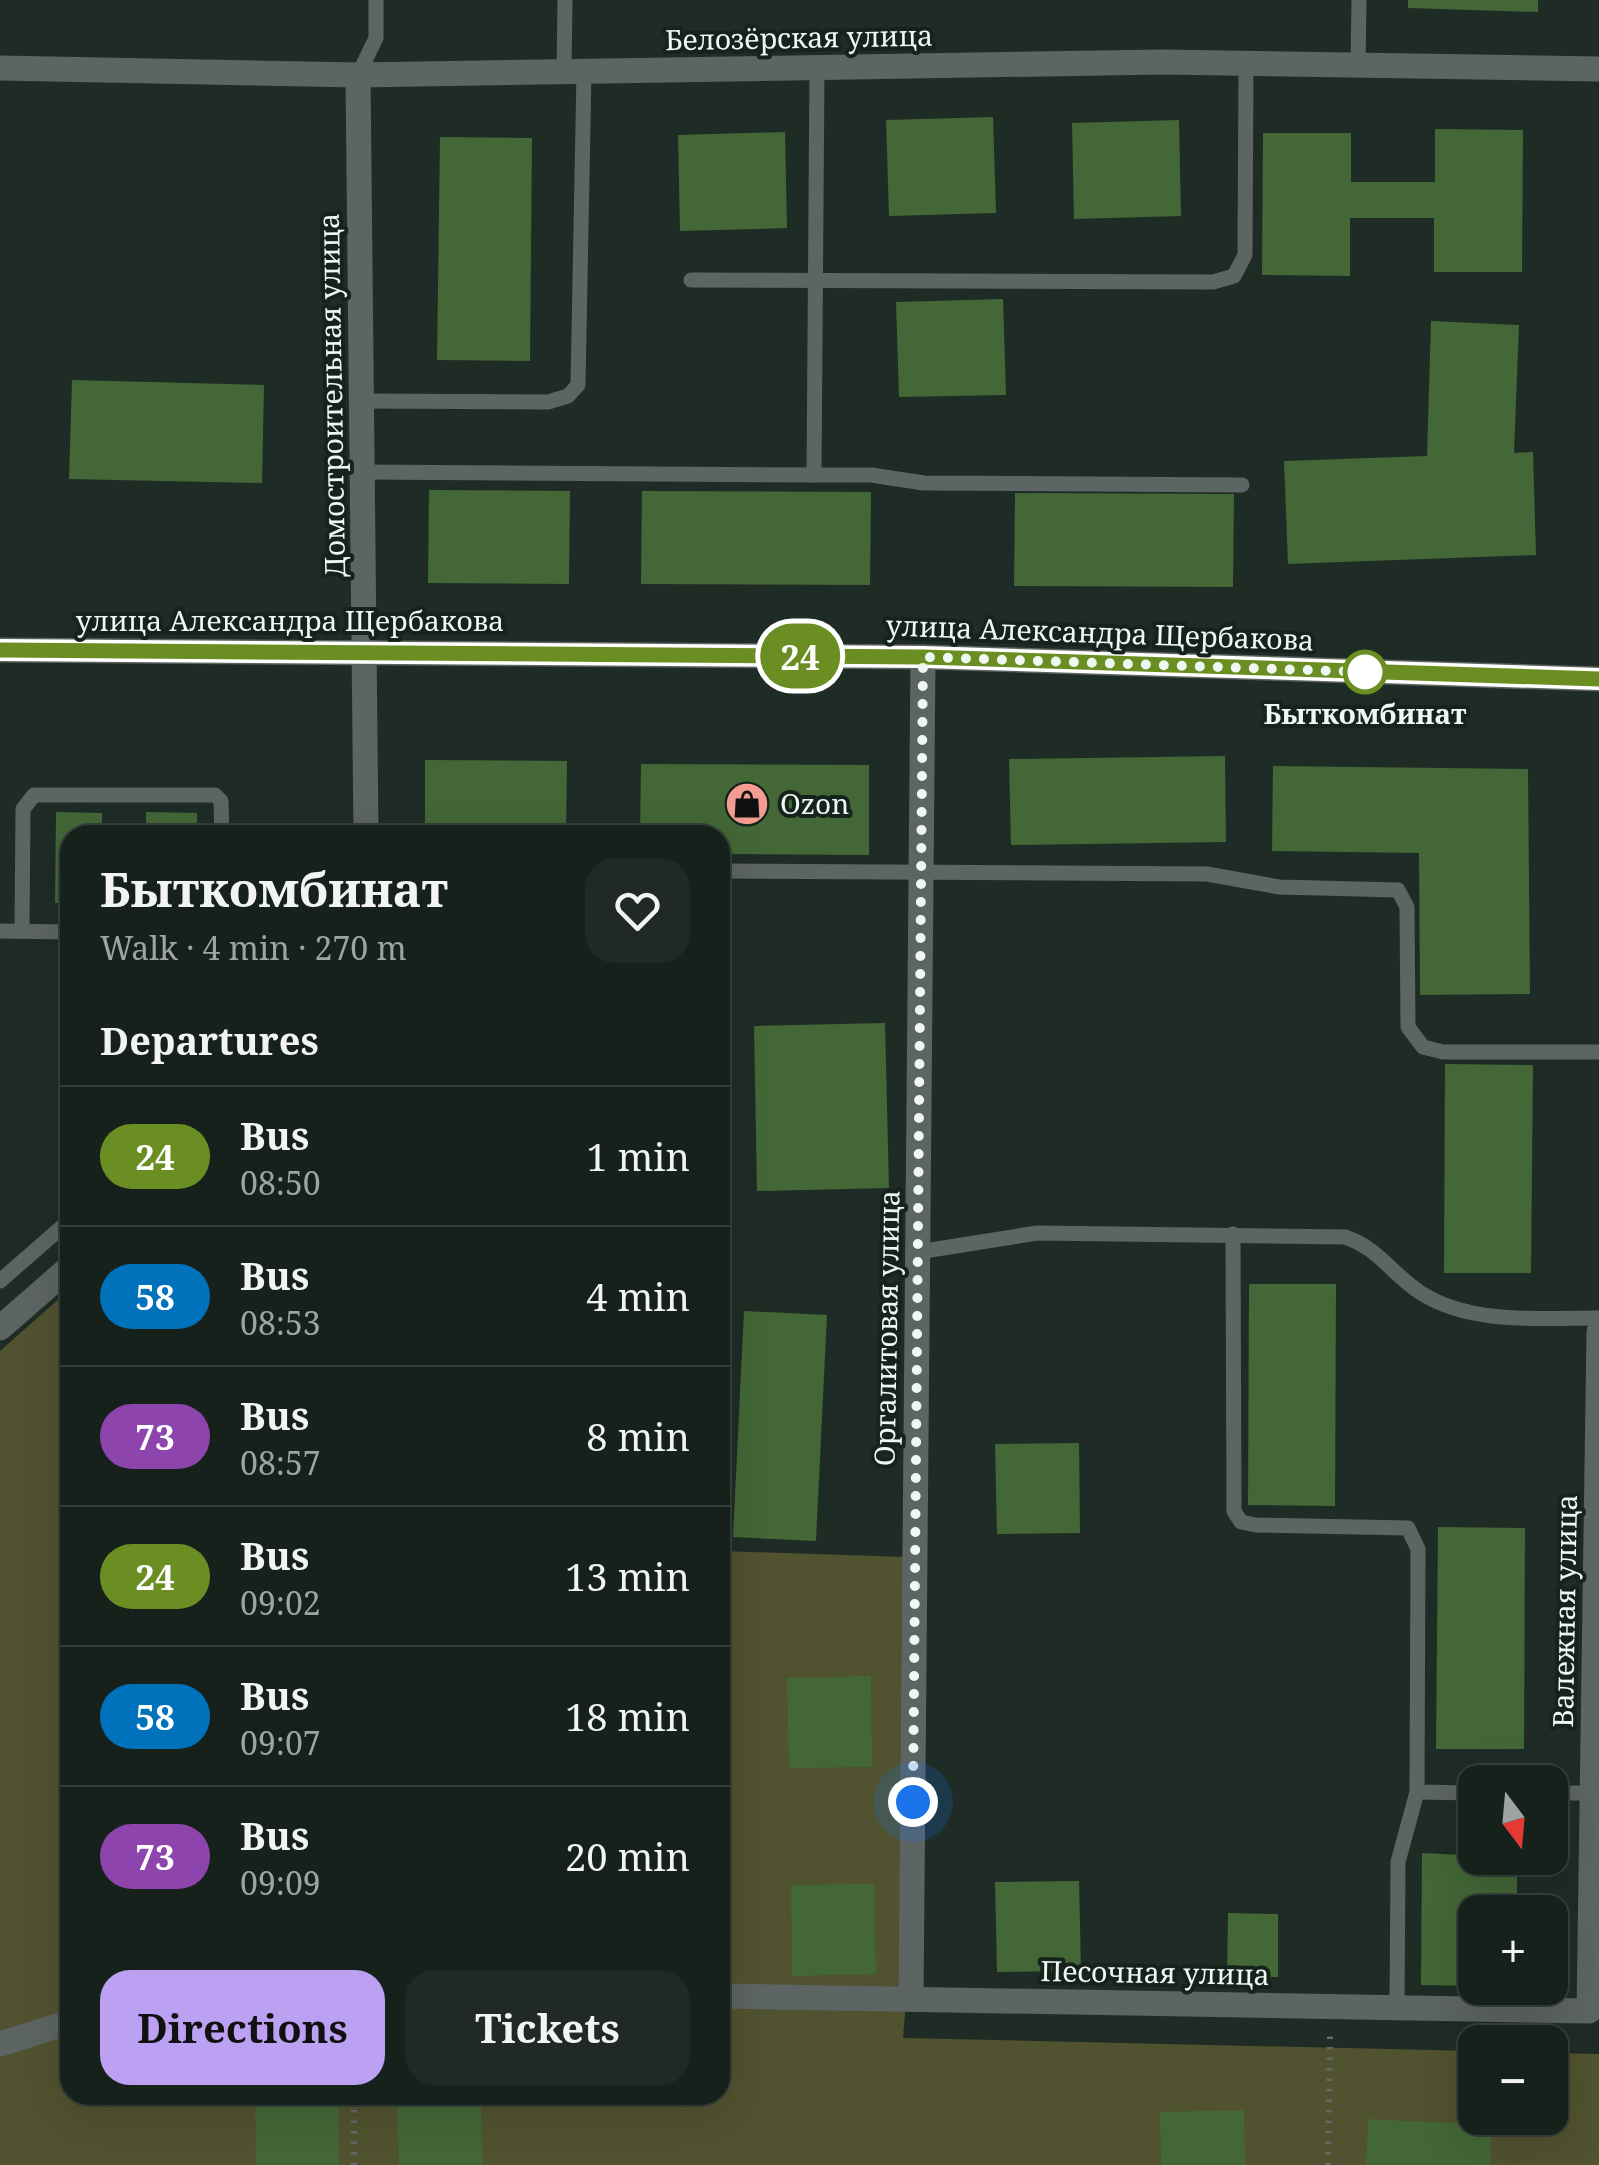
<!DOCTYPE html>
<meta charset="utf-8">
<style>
:root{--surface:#17211c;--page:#202925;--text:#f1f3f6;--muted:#9ea3a3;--line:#363e3b;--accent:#bca0f2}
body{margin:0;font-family:"Noto Serif",serif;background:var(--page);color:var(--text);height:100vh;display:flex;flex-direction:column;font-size:38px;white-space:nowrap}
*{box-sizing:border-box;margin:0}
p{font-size:32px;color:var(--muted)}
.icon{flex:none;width:55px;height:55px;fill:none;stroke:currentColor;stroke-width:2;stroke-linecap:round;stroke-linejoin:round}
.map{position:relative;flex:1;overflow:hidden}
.panel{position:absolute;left:60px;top:825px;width:670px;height:1280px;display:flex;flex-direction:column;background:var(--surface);border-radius:30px;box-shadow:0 10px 40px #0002,0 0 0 2px var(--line)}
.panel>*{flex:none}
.badge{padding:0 20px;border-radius:32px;font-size:35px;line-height:65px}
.needle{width:65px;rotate:164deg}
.fabs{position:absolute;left:1458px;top:1765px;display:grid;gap:20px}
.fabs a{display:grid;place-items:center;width:110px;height:110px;border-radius:20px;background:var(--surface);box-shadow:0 10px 40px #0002,0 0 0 2px var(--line);font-size:50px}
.you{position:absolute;width:50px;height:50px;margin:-25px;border:8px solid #fff;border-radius:50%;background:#1a73e8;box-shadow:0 0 0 15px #1a73e833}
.map>.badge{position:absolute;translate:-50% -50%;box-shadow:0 0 0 5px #fff}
h2{padding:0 40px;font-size:38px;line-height:90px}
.round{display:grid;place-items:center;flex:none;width:105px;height:105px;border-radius:30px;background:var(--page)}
.overview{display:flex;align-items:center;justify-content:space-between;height:170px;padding:0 40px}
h1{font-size:48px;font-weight:700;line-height:75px}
.cta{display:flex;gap:20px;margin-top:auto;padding:20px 40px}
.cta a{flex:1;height:115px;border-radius:30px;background:var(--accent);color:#111;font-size:40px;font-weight:700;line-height:115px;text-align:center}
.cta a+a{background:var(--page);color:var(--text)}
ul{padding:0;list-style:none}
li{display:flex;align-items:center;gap:30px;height:140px;padding:0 40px;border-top:2px solid var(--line)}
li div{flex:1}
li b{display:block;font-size:38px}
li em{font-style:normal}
li .badge{min-width:110px;font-weight:700;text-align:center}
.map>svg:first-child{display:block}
</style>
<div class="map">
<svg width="1599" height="2165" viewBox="0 0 1599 2165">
<rect width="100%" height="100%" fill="#1f2c26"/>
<!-- green -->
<path fill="#51522f" d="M 70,1289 L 70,2095 L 720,2095 L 720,1551 L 906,1557 L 907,1990 L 903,2038 L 1475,2051 L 1475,2118 L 1550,2118 L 1550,2053 L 1599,2054 L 1599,2165 L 0,2165 L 0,1351 Z"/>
<!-- building -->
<g fill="#436736">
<path d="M 1408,0 L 1538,0 L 1538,12 L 1408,8 Z"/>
<path d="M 993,117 L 996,213 L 889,216 L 886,120 Z"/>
<path d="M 1179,120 L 1181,216 L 1074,219 L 1072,123 Z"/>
<path d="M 1435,129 L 1523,130 L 1522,272 L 1434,272 L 1434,218 L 1350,218 L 1350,276 L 1262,275 L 1263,133 L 1351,133 L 1351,182 L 1435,182 Z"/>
<path d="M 785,132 L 787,228 L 680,231 L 678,135 Z"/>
<path d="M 440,137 L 532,138 L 530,361 L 437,360 Z"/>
<path d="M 1003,299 L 1006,395 L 899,397 L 896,302 Z"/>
<path d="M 1431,321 L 1519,325 L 1514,453 L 1533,452 L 1536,555 L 1288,564 L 1284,461 L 1427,456 Z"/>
<path d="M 72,380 L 264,385 L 262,483 L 69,479 Z"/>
<path d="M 429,490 L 570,491 L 569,584 L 428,583 Z"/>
<path d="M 642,491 L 871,492 L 870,585 L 641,584 Z"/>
<path d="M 1015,493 L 1234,494 L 1233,587 L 1014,586 Z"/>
<path d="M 1225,756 L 1226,842 L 1011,845 L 1009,759 Z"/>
<path d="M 425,760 L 567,761 L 566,835 L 425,835 Z"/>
<path d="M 641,764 L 869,765 L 869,855 L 720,854 L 720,835 L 640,835 Z"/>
<path d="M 1273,766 L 1528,769 L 1530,994 L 1420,995 L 1419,853 L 1272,851 Z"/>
<path d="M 56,812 L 102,813 L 102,835 L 70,835 L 70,903 L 55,903 Z"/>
<path d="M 146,812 L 197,813 L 197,835 L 146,835 Z"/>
<path d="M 885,1023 L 889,1188 L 757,1191 L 754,1026 Z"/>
<path d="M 1445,1064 L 1533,1065 L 1531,1273 L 1444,1273 Z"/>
<path d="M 1249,1284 L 1336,1284 L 1335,1506 L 1248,1505 Z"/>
<path d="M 744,1311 L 827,1315 L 816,1541 L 733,1537 Z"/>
<path d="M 1079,1443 L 1080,1533 L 997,1534 L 995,1444 Z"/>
<path d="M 1438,1527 L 1525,1528 L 1524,1749 L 1436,1749 Z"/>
<path d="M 871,1676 L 872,1767 L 789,1768 L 787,1678 Z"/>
<path d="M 1422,1853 L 1517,1858 L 1517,1912 L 1475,1912 L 1475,1986 L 1421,1985 Z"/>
<path d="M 1079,1881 L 1081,1971 L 997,1972 L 995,1882 Z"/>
<path d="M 874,1884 L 876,1974 L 792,1976 L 791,1885 Z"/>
<path d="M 1228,1913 L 1278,1914 L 1278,1977 L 1227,1977 Z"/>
<path d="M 255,2095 L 338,2095 L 339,2165 L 256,2165 Z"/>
<path d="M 397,2095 L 481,2095 L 482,2165 L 399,2165 Z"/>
<path d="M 1244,2110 L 1245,2165 L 1161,2165 L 1160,2112 Z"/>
<path d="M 1368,2119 L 1492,2125 L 1490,2165 L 1366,2165 Z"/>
</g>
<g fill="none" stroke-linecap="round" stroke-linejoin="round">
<!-- path -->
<g stroke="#5f6b65" stroke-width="6" stroke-dasharray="2.5 8" stroke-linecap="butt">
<path d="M 354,2165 L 354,2095"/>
<path d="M 1328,2165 L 1330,2036"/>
</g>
<!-- service -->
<g stroke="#5d6464" stroke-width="15">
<path d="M 1358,65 L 1359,0"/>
<path d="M 817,68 L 814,475 L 871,475 L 924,483 L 1242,485"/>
<path d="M 564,72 L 565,0"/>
<path d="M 358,75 L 376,38 L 376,0"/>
<path d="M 691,280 L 1213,282 L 1234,276 L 1245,255 L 1246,64"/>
<path d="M 362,401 L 548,402 L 568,396 L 578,385 L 584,72"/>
<path d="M 362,472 L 814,475"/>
<path d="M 720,871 L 1207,874 L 1279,887 L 1398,890 L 1407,907 L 1408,1027 L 1423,1047 L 1443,1052 L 1599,1052"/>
<path d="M 0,931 L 70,932"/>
<path d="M 22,931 L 23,809 L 34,795 L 215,795 L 221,801 L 222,835"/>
<path d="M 1233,1234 L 1234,1511 L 1241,1522 L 1256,1525 L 1408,1528 L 1418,1549 L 1417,1792 L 1475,1793"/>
<path d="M 918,1252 L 1037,1233 L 1345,1237 C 1377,1247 1393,1275 1421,1293 C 1471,1325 1542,1318 1599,1318"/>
<path d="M 0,1281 L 70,1220"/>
<path d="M 1550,1793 L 1592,1793"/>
<path d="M 1397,2008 L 1398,1862 L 1417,1792"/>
</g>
<!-- minor -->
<g stroke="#5d6464" stroke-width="25">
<path d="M 0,68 L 358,75 L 1163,62 L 1599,69"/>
<path d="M 358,75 L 366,835"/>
<path d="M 0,1328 L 70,1267"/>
<path d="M 720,1996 L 1589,2011 L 1599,1332"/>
<path d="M 911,1999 L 923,657"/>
<path d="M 0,2044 L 70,2022"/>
</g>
<!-- tertiary -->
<path stroke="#5d6464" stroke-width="25" d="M 0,650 L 923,657 L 1599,679"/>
</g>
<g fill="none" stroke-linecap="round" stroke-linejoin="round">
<!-- line casing -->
<g stroke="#fff" stroke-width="22">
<path id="line" d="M 0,650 L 923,657 L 1599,679"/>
</g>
<!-- line -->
<use href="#line" stroke="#6b8e23" stroke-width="15"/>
<!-- walk -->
<path stroke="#eff7f3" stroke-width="10" stroke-dasharray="0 18" d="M 913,1802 L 923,657 L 1365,672"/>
</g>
<!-- icons -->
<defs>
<g id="shop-disc" transform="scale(2.25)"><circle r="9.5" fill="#f59c92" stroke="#16221c"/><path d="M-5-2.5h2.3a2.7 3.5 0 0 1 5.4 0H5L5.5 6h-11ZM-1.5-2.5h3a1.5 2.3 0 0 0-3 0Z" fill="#111"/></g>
</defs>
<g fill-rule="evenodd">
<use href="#shop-disc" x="747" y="804"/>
</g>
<!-- markers -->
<circle fill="#fff" stroke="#6b8e23" stroke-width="5" cx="1365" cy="672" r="20"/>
<g text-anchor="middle" stroke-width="8" stroke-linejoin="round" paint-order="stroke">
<!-- street labels -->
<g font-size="28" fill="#eff7f3" stroke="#16221c">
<text transform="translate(799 38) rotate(-1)" y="10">Белозёрская улица</text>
<text transform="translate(332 395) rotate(-91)" y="10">Домостроительная улица</text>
<text x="290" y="631">улица Александра Щербакова</text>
<text transform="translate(1100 633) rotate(2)" y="10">улица Александра Щербакова</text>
<text transform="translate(887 1328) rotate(-89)" y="10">Оргалитовая улица</text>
<text transform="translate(1565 1611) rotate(-89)" y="10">Валежная улица</text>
<text transform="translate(1155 1973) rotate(1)" y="10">Песочная улица</text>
</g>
<!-- stop labels -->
<g font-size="28" font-weight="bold" fill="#eff7f3" stroke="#16221c">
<text x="1365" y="724">Быткомбинат</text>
</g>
<!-- poi labels -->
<g font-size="28" fill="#eff7f3" stroke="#16221c" text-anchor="start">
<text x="780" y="814">Ozon</text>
</g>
</g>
</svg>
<div class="fabs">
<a><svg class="needle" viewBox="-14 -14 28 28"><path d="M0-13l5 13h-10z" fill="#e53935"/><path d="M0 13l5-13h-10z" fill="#9ea3a3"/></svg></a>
<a>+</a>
<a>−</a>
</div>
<div class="you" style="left:913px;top:1802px"></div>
<b class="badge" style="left:800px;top:656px;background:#6b8e23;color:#fff">24</b>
<section class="panel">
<div class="overview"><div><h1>Быткомбинат</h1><p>Walk · 4 min · 270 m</p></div><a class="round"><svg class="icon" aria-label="heart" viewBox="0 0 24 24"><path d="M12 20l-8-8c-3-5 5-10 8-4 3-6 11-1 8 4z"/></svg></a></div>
<h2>Departures</h2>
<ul>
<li><span class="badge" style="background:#6b8e23;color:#fff">24</span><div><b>Bus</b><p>08:50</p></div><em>1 min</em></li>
<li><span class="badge" style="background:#0072bc;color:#fff">58</span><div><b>Bus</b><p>08:53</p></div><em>4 min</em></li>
<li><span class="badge" style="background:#8e44ad;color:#fff">73</span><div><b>Bus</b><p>08:57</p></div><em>8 min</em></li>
<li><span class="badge" style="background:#6b8e23;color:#fff">24</span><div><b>Bus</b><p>09:02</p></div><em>13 min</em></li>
<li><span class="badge" style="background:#0072bc;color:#fff">58</span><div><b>Bus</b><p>09:07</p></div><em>18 min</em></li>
<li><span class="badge" style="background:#8e44ad;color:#fff">73</span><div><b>Bus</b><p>09:09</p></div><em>20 min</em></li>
</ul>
<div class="cta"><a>Directions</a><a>Tickets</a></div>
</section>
</div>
